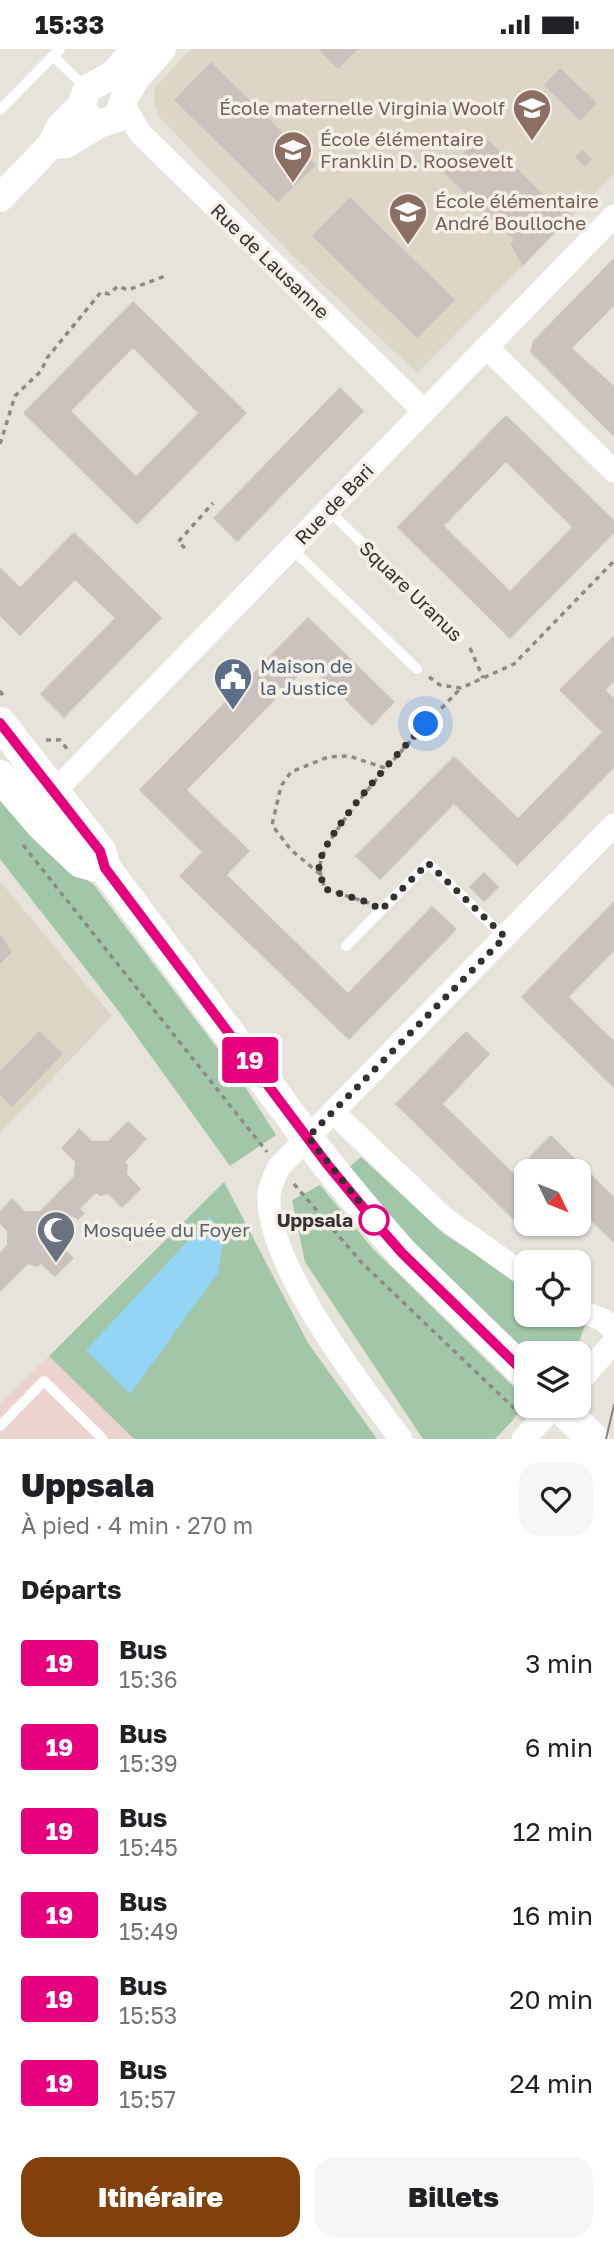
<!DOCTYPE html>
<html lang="fr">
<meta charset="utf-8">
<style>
:root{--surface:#fff;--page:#f6f6f6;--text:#202124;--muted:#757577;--accent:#82410a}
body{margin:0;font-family:"Golos Text",sans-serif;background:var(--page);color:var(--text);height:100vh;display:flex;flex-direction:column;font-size:26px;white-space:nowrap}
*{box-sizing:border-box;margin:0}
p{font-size:23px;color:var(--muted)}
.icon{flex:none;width:38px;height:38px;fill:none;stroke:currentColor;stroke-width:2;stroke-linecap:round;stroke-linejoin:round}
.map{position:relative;height:1390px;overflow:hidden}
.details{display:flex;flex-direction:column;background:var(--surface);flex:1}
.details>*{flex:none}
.badge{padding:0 14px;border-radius:5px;font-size:24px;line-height:46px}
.needle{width:46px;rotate:133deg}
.tools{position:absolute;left:514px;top:1110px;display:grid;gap:14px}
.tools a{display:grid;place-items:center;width:77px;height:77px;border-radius:14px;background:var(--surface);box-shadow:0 2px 5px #0004;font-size:35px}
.you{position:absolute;width:35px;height:35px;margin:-18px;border:5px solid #fff;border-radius:50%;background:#1a73e8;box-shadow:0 0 0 10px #1a73e833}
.map>.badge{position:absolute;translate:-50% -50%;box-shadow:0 0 0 4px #fff}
h2{padding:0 21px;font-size:26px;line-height:63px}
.round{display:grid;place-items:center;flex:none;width:74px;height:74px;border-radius:21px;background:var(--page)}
.overview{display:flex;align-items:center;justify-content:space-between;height:119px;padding:0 21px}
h1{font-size:33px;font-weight:800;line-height:52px}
.action{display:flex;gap:14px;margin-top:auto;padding:14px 21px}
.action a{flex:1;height:80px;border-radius:21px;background:var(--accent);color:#fff;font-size:28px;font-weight:800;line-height:80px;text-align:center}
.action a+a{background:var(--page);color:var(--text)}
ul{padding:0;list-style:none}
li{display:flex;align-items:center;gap:21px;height:84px;padding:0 21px}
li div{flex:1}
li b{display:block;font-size:26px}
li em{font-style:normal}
li .badge{min-width:77px;font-weight:700;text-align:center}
.status{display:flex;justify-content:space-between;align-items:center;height:49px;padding:0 35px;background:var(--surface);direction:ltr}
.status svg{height:19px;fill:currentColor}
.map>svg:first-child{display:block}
</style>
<div class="status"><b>15:33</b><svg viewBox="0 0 49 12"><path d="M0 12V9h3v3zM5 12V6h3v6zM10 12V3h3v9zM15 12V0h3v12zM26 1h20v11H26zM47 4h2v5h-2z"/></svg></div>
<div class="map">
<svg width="614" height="1390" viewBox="0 0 614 1390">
<rect width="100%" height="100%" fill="#e6e3da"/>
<!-- industrial -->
<path fill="#edd3cd" d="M 49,1307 L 134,1390 L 0,1390 L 0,1355 Z"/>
<!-- built -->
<g fill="#ddd6c7">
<path d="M 191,0 L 614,0 L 614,125 L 417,324 L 297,211 L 159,68 L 154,53 L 155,38 Z"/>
<path d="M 0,832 L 112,967 L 0,1084 Z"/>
</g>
<!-- green -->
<g fill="#a1c7a8">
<path d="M 0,749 L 48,804 L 94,836 L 239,1028 L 276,1086 L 230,1117 L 117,960 L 0,810 Z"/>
<path d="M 361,1108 L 444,1185 L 527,1238 L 527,1265 L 569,1265 L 585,1276 L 580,1290 L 581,1301 L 527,1304 L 415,1198 L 347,1120 Z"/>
<path d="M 224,1133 L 308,1294 L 377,1390 L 134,1390 L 49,1307 Z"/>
<path d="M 320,1136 L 373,1200 L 527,1351 L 513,1371 L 495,1390 L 423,1390 L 305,1213 L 292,1151 Z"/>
</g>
<!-- water -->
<path fill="#94d4f4" d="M 210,1168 L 224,1187 L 218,1224 L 130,1345 L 86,1301 Z"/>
<!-- building -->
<g fill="#cbc2be" fill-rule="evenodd">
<path d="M 318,0 L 358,0 L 338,20 Z"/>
<path d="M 211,13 L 316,116 L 278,153 L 174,51 Z"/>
<path d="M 560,19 L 597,54 L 580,72 L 544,36 Z"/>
<path d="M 482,85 L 551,153 L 554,150 L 571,166 L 523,217 L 510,195 L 514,191 L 444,124 Z"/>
<path d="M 583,101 L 592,110 L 585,118 L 575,108 Z"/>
<path d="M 350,148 L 455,251 L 417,289 L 312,187 Z"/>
<path d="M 614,209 L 614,257 L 572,299 L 614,337 L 614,388 L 530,303 L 533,292 Z"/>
<path d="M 133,252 L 247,364 L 137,476 L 23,364 ZM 133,299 L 198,364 L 136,427 L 71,362 Z"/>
<path d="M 340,338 L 364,362 L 237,493 L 213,469 Z"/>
<path d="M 506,366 L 614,471 L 614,484 L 510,590 L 397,478 ZM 506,413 L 572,478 L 510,542 L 444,477 Z"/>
<path d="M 74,483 L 162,569 L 64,669 L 40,645 L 115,569 L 75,531 L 20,587 L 0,567 L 0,518 L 20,538 Z"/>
<path d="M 308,568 L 395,653 L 372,677 L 309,616 L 187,741 L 250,802 L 227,826 L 348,944 L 432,857 L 457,880 L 349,991 L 179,827 L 202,803 L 139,741 Z"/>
<path d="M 614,586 L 614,633 L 606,641 L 614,649 L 614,719 L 517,817 L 454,755 L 380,831 L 355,807 L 454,707 L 518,769 L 602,683 L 559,641 Z"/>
<path d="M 484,823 L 499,838 L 484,853 L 469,838 Z"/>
<path d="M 614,852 L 614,902 L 569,948 L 614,992 L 614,1039 L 521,948 Z"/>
<path d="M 0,885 L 12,903 L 0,915 Z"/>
<path d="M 39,982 L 63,1005 L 12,1058 L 0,1046 L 0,1022 Z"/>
<path d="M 466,982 L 490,1005 L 443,1055 L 513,1124 L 551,1086 L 614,1148 L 614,1194 L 579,1160 L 579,1122 L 527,1122 L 527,1159 L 514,1171 L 395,1055 Z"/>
<path d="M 128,1072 L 147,1090 L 125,1113 L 128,1116 L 127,1125 L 141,1140 L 122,1159 L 108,1145 L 100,1147 L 96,1144 L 80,1160 L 85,1164 L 78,1171 L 73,1167 L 59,1183 L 59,1195 L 74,1209 L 55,1228 L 41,1215 L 37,1218 L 28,1215 L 0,1243 L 0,1204 L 7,1196 L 7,1182 L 0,1175 L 0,1162 L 12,1149 L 25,1162 L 40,1162 L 74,1127 L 75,1113 L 61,1099 L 76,1083 L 79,1079 L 92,1092 L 108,1092 Z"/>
</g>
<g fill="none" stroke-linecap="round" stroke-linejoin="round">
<!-- path -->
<g stroke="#8d8b84" stroke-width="3.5" stroke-dasharray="5 5" stroke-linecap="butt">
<path d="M 0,395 L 15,347 L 41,322 L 47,309 L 101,243 L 109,245 L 118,237 L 128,241 L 168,226"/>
<path d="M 185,499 L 178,493 L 213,454"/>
<path d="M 470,599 L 483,629"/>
<path d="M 429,628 L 440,636 L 461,639 L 514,615 L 614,512"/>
<path d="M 0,642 L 5,650"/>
<path d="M 46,691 L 60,691 L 68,701"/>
<path d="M 23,796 L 267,1103"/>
<path d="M 320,825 L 291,801 L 272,776 L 281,737 L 291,723 L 328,708 L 349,707 L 385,719"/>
<path d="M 369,854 L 325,840 C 323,833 320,825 320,819 C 318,785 434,667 461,639"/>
<path d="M 294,1135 L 362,1214 L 519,1364"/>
</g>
<!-- service -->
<g stroke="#fff" stroke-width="10">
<path d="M 53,7 L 87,40"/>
<path d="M 0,61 L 60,0"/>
<path d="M 328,461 L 459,588"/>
<path d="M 291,499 L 417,620"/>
<path d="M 346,897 L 428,814 L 504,888"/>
<path d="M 0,1377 L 44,1332 L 103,1390"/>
</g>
<!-- minor -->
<g stroke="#fff" stroke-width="23">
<path d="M 124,56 L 140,84 L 424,362"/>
<path d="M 486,298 L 614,422"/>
<path d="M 54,743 L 614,167"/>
<path d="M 333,1063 L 443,1168 L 527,1228"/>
<path d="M 579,1261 L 603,1271 L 614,1281"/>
<path d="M 579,1333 L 614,1293"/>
<path d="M 401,1390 C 360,1336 268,1217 269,1148 C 269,1138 274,1128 279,1118 L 614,776"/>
<path d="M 523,1390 L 556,1356"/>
</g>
<!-- tertiary -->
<g stroke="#fff" stroke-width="28">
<path d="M 89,70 L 81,57 L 87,40 L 114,25 L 135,0"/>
<path d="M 51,96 L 66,95 L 99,75 L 118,69 L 124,49 L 136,29 L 162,0"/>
<path d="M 0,149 L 51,96 L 60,78 L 81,57"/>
</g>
<!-- secondary -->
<g stroke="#fff" stroke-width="32">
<path d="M 0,674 L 100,802 L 105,819 L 327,1115 L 375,1173 L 402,1204 L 527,1326"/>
<path d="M 0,727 L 43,777 L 81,813 L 105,819"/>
<path d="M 558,1356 L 593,1390"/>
</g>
<!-- tram -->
<path stroke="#84827c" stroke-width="2" d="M 606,1390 L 614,1356"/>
</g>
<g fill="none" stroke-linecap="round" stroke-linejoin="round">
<!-- line casing -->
<g stroke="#fff" stroke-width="16">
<path id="line" d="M 0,674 L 100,802 L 105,819 L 327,1115 L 375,1173 L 402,1204 L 527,1326"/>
</g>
<!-- line -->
<use href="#line" stroke="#e6007e" stroke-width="10"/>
<!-- walk -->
<path stroke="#33322e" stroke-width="7" stroke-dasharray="0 12.6" d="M 374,1171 L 308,1088 L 505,888 L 428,814 L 381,861 L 370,854 L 325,840 C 323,833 319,825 319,818 C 319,789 403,698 426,675"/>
</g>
<!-- icons -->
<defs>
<g id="school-pin" transform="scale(2.0125)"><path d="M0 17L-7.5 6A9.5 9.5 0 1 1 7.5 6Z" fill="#8d6e63" stroke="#f4f0e8"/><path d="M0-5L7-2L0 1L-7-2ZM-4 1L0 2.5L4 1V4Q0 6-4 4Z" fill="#fff"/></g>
<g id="civic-pin" transform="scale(2.0125)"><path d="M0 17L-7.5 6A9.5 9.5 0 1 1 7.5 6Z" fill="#5c6f8a" stroke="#f4f0e8"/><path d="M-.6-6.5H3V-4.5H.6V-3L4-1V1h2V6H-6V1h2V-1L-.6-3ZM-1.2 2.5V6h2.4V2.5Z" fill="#fff"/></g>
<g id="mosque-pin" transform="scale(2.0125)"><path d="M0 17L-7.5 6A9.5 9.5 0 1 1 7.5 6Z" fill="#6b7280" stroke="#f4f0e8"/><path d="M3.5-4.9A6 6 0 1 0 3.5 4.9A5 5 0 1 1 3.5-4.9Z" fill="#fff"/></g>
</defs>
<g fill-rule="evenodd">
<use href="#school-pin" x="532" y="59"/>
<use href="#school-pin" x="293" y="101"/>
<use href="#school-pin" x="408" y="163"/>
<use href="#civic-pin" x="233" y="628"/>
<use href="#mosque-pin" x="56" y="1181"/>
</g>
<!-- markers -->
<circle fill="#fff" stroke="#e6007e" stroke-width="3.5" cx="374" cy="1171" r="14"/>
<g text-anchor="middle" stroke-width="7" stroke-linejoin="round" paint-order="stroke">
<!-- education labels -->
<g font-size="19" fill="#785e54" stroke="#f4f0e8" text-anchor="start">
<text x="505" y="66" text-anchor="end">École maternelle Virginia Woolf</text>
<text x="320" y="97">École élémentaire<tspan x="320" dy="22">Franklin D. Roosevelt</tspan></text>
<text x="435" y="159">École élémentaire<tspan x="435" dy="22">André Boulloche</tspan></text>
</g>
<!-- street labels -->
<g font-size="19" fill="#33322e" stroke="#f4f0e8">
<text transform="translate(270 212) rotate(44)" y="7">Rue de Lausanne</text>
<text transform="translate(334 455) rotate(-46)" y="7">Rue de Bari</text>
<text transform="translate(411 542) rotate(44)" y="7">Square Uranus</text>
</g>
<!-- service labels -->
<g font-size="19" fill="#4e5e75" stroke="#f4f0e8" text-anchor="start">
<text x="260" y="624">Maison de<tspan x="260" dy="22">la Justice</tspan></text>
</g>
<!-- stop labels -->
<g font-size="19" font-weight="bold" fill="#33322e" stroke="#f4f0e8" text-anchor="end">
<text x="353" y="1178">Uppsala</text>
</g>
<!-- worship labels -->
<g font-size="19" fill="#5b616d" stroke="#f4f0e8" text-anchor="start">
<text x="83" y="1188">Mosquée du Foyer</text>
</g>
</g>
</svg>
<div class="tools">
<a><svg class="needle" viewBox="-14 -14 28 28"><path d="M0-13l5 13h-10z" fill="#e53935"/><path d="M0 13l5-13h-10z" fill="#757577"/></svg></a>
<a><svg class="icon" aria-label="locate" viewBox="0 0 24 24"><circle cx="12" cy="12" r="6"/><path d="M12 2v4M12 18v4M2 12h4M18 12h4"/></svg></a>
<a><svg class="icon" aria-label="layers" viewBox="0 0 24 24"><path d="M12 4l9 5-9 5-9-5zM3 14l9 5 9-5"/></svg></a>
</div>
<div class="you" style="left:426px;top:675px"></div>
<b class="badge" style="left:250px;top:1011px;background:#e6007e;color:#fff">19</b>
</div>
<section class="details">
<div class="overview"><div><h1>Uppsala</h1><p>À pied · 4 min · 270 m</p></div><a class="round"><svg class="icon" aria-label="heart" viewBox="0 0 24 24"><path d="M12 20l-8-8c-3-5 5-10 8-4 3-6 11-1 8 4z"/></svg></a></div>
<h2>Départs</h2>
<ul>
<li><span class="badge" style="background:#e6007e;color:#fff">19</span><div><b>Bus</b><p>15:36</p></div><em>3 min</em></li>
<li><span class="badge" style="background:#e6007e;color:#fff">19</span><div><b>Bus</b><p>15:39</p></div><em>6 min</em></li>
<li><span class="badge" style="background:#e6007e;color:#fff">19</span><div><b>Bus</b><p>15:45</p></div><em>12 min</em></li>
<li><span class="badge" style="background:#e6007e;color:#fff">19</span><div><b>Bus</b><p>15:49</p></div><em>16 min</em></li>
<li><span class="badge" style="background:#e6007e;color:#fff">19</span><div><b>Bus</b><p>15:53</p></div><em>20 min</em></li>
<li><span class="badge" style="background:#e6007e;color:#fff">19</span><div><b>Bus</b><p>15:57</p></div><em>24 min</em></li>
</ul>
<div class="action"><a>Itinéraire</a><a>Billets</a></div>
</section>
